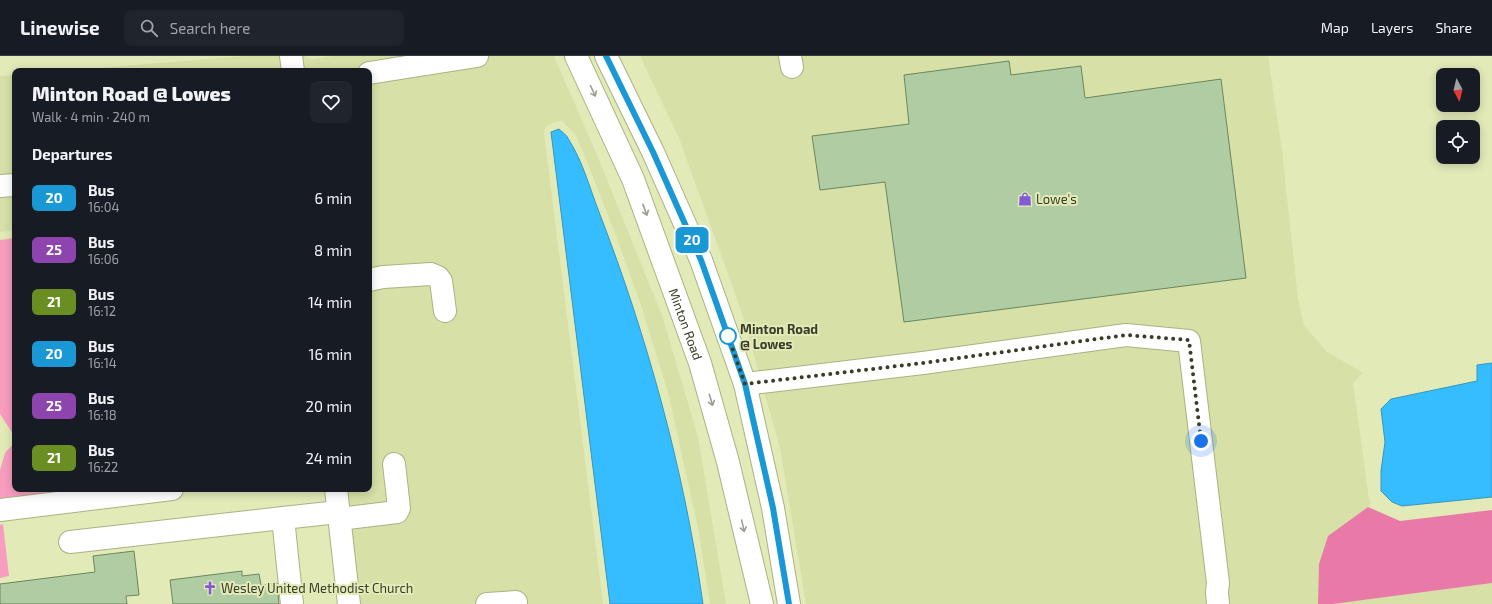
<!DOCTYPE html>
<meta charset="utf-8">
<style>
:root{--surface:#171b24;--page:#20242c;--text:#f1f3f6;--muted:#9ea1a6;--line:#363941}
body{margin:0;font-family:"Exo 2",sans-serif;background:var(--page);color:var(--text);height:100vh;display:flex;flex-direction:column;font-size:15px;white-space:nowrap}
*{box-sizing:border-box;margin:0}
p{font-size:13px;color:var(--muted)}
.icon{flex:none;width:22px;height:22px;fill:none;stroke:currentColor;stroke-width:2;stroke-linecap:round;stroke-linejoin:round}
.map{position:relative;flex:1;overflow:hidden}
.side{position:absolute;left:12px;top:12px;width:360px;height:424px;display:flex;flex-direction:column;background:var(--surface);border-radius:8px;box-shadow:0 2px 10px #0003}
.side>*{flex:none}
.badge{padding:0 8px;border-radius:6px;font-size:14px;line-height:26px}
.needle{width:26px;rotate:173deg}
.fabs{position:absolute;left:1436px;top:12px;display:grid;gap:8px}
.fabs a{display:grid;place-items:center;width:44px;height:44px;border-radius:8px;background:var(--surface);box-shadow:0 2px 10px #0003;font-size:20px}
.you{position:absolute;width:20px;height:20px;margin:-10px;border:3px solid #fff;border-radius:50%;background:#1a73e8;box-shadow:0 0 0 6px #1a73e833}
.map>.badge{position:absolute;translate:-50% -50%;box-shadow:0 0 0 2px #fff}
h2{padding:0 20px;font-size:15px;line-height:36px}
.round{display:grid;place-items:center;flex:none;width:42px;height:42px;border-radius:8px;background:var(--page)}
.summary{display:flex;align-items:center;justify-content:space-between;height:68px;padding:0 20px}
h1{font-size:19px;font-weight:800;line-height:30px}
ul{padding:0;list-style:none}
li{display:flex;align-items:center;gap:12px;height:52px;padding:0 20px}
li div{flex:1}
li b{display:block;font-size:15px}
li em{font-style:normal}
li .badge{min-width:44px;font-weight:700;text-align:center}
header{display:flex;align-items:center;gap:24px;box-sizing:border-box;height:56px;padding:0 20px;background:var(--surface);border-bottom:1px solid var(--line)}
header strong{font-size:19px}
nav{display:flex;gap:22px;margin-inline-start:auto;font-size:14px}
.search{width:280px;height:36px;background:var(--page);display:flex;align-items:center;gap:10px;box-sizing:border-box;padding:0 14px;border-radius:8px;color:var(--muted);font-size:15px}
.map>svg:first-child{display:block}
</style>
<header>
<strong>Linewise</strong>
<div class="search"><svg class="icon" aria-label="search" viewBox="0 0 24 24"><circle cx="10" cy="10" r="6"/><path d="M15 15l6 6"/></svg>Search here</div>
<nav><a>Map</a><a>Layers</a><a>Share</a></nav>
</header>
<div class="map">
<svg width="1492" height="548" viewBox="0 0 1492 548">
<rect width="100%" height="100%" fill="#e2eab8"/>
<!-- built -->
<g fill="#d7e0a7">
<path d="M 245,0 L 305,0 L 312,3 L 333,0 L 554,0 L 597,99 L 662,259 L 698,381 L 726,548 L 710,548 L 699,477 L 669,340 L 642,252 L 618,185 L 584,98 L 575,78 L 562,65 L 558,65 L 548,69 L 545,72 L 544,77 L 603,548 L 339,548 L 325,433 L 369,433 L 369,15 L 62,15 Z"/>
<path d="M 640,0 L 1268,0 L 1282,95 L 1298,243 L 1304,269 L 1326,295 L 1363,317 L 1353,327 L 1369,443 L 1371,445 L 1368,451 L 1328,480 L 1319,508 L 1318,548 L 806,548 L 780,392 L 742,257 L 679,82 Z"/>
<path d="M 15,19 L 15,174 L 0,176 L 0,20 Z"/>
<path d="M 1492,527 L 1492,548 L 1333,548 Z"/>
</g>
<!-- green -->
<g fill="#f89dc0">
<path d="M 15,182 L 15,381 L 0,358 L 0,184 Z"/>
<path d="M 15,386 L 15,433 L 116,433 L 0,447 L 0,414 L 5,397 Z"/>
<path d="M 3,468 L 9,520 L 0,522 L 0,469 Z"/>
</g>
<!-- forest -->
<path fill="#e97aa8" d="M 1368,451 L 1400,465 L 1492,454 L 1492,527 L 1333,548 L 1318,548 L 1319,508 L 1328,480 Z"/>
<!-- water -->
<g fill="#36bdff" stroke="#3796be">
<path d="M 559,73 C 562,76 567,79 569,84 C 583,106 590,133 599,156 C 648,283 684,414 703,548 L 610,548 L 551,76 Z"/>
<path d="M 1492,307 L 1492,441 L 1402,450 L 1392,446 L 1381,435 L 1381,415 L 1385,386 L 1381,353 L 1391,343 L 1477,325 L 1477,309 Z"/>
</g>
<!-- building -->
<g fill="#b0cca2" stroke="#6b865e">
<path d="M 1009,5 L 1011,19 L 1081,10 L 1085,42 L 1221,23 L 1246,222 L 904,266 L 885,126 L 820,134 L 812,80 L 909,68 L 904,19 Z"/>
<path d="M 134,495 L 139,539 L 126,540 L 127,548 L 0,548 L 0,528 L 95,516 L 93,500 Z"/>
<path d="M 242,515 L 242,520 L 259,518 L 261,529 L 277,527 L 279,548 L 173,548 L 170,524 Z"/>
</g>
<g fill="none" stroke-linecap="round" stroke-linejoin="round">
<!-- minor casing -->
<g stroke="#aab282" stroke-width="24">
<g id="minor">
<path d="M 291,0 L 293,15"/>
<path d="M 790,0 L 792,11"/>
<path d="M 369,17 L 477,0"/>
<path d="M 0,130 L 15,129"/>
<path d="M 369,224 L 383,221 L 431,218 L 438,221 L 441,225 L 445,255"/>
<path d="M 745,328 L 923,307 L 1126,279 L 1189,285 L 1218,527 L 1217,536 L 1218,548"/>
<path d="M 336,433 L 349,548"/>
<path d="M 0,454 L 172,433"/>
<path d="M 339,463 L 397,456 L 399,452 L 394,408"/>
<path d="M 70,486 L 283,462"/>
<path d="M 292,548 L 283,462 L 338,456"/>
<path d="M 487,548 L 516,546"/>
</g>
</g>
<!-- major casing -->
<g stroke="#aab282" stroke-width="24">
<g id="major">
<path id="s1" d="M 576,0 L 633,123 L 700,307 L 728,406 L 762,548"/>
<path d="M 606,0 L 653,96 L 701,204 L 745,328 L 773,452 L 789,548"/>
</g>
</g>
<!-- minor -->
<use href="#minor" stroke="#fff" stroke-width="22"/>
<!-- major -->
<use href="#major" stroke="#fff" stroke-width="22"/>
</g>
<!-- one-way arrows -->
<defs><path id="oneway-shaft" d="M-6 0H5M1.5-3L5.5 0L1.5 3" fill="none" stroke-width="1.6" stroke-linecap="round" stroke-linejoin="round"/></defs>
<g stroke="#9c9e94">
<use href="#oneway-shaft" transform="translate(593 35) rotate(65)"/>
<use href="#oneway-shaft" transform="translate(645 154) rotate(70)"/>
<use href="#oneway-shaft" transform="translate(711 344) rotate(74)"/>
<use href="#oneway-shaft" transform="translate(743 470) rotate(77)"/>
</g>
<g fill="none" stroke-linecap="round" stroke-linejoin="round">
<!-- line casing -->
<g stroke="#fff" stroke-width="9">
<path id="line" d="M 606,0 L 653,96 L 701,204 L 745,328 L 773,452 L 789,548"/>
</g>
<!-- line -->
<use href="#line" stroke="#1998d5" stroke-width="6"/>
<!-- walk -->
<path stroke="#393c28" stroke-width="4" stroke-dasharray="0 7.2" d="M 728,280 L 745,328 L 923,307 L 1126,279 L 1189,284 L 1201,385"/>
</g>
<!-- icons -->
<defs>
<g id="shop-bare" transform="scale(1.08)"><path d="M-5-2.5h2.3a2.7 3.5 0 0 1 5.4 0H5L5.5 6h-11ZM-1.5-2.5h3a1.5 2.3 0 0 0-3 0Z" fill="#825ad3" stroke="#e2eab8" stroke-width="2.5" paint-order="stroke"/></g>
<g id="church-bare" transform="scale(1.08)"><path d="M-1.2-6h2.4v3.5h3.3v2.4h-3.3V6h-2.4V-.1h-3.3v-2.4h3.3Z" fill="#825ad3" stroke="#e2eab8" stroke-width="2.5" paint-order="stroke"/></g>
</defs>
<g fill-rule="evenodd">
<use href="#shop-bare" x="1025" y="143"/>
<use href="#church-bare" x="210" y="532"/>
</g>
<!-- markers -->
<circle fill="#fff" stroke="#1998d5" stroke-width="2" cx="728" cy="280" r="8"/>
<g text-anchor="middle" stroke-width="4" stroke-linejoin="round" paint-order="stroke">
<!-- poi labels -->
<g font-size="13" fill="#393c28" stroke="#e2eab8" text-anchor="start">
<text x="1036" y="148">Lowe's</text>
<text x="221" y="537">Wesley United Methodist Church</text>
</g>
<!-- street labels -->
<g font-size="13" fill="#393c28" stroke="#e2eab8">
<text dy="5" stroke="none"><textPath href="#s1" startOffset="290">Minton Road</textPath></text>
</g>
<!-- stop labels -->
<g font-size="13" font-weight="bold" fill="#393c28" stroke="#e2eab8" text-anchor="start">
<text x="740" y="278">Minton Road<tspan x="740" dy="15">@ Lowes</tspan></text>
</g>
</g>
</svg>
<div class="fabs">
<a><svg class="needle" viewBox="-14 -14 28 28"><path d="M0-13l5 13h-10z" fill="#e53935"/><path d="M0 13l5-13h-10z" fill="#9ea1a6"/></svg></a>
<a><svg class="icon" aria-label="locate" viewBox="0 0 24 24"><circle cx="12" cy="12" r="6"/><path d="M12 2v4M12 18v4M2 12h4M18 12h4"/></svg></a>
</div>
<div class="you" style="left:1201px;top:385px"></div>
<b class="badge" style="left:692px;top:184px;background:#1998d5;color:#fff">20</b>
<section class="side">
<div class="summary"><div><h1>Minton Road @ Lowes</h1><p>Walk · 4 min · 240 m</p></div><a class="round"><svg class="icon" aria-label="heart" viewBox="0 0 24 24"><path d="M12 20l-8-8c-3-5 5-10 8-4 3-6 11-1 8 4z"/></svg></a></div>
<h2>Departures</h2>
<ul>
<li><span class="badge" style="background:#1998d5;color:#fff">20</span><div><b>Bus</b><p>16:04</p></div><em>6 min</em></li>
<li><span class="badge" style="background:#8e44ad;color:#fff">25</span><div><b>Bus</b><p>16:06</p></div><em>8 min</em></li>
<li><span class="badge" style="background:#6b8e23;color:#fff">21</span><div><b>Bus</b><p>16:12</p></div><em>14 min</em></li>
<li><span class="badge" style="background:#1998d5;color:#fff">20</span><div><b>Bus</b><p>16:14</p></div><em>16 min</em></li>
<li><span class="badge" style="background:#8e44ad;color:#fff">25</span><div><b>Bus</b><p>16:18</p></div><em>20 min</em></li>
<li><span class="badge" style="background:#6b8e23;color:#fff">21</span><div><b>Bus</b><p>16:22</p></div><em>24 min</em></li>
</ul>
</section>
</div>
